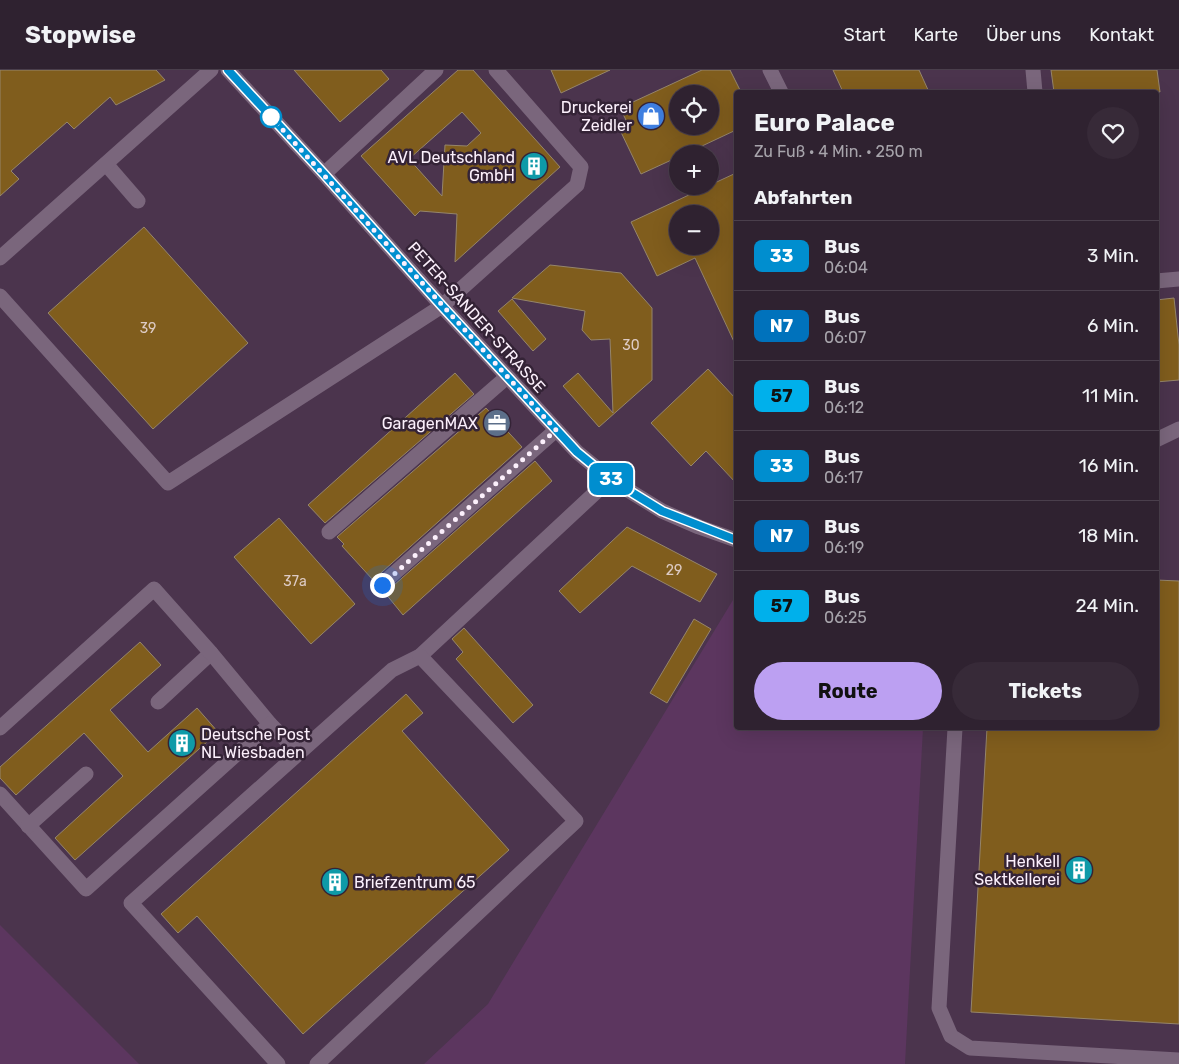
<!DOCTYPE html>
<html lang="de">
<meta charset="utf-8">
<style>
:root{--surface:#2f2230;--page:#372a38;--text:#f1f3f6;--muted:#a7a4ab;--line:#4a3f4c;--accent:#bca0f2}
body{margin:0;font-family:Rubik,sans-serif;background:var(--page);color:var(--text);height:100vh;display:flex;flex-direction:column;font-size:19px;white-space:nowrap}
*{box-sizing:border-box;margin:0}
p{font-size:16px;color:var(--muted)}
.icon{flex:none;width:28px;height:28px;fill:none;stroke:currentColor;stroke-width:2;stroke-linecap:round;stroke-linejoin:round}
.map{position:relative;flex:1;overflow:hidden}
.sheet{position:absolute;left:734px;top:20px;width:425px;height:640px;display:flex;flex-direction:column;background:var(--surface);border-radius:5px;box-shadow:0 5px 20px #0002,0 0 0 1px var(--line)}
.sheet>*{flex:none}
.badge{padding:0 10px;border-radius:8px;font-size:18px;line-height:32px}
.fabs{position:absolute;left:669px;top:15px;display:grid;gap:10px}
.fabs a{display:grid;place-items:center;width:50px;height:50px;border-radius:50%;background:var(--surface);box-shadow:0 5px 20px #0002,0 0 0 1px var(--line);font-size:25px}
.you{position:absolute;width:25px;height:25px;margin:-12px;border:4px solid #fff;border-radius:50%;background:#1a73e8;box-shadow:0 0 0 8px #1a73e833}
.map>.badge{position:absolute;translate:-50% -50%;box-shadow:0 0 0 2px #fff}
h2{padding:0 20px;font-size:19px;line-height:45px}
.round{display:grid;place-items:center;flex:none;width:52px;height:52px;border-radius:26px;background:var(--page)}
.headline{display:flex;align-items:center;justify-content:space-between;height:85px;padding:0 20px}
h1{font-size:24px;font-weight:700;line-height:38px}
.cta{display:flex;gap:10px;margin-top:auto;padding:10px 20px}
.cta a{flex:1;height:58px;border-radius:30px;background:var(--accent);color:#111;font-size:20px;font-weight:700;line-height:58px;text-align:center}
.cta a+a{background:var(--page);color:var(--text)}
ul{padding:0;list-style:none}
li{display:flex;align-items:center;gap:15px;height:70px;padding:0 20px;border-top:1px solid var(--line)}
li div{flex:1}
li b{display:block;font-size:19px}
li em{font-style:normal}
li .badge{min-width:55px;font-weight:700;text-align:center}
header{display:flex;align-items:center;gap:30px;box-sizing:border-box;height:70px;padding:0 25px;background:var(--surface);border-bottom:1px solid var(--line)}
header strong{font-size:24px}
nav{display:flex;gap:28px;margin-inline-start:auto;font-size:18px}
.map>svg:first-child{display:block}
</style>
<header>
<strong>Stopwise</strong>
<nav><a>Start</a><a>Karte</a><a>Über uns</a><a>Kontakt</a></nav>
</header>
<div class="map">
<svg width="1179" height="994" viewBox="0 0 1179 994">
<rect width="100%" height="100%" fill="#3f2d40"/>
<!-- built -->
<path fill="#4b344d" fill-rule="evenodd" d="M 0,0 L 1179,0 L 1179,994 L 4,994 L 0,991 ZM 736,22 L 1156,22 L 1156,658 L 736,658 ZM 678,24 L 710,24 L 710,56 L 678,56 ZM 678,84 L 710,84 L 710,116 L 678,116 ZM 678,144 L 710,144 L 710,176 L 678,176 Z"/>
<!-- green -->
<g fill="#5c365f">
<path d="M 736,525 L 736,658 L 923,658 L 905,994 L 424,994 L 488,934 Z"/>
<path d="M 0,855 L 139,994 L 0,994 Z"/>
</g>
<!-- building -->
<g fill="#805d1d" stroke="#95856b" fill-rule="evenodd">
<path d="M 0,0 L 156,0 L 165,10 L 116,35 L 110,27 L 74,59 L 67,52 L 11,101 L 19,109 L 0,126 Z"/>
<path d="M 294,0 L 381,0 L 389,9 L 340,52 Z"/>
<path d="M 458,0 L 473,0 L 560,97 L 455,192 L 457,144 L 420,141 L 415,146 L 361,86 ZM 462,42 L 481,63 L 467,76 L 445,75 L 442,126 L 409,89 Z"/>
<path d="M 551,0 L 610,0 L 561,23 Z"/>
<path d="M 702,0 L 730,0 L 741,22 L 736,22 L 736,60 L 685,84 L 678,84 L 678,87 L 641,104 L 619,58 L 628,54 L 620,38 ZM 678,24 L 710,24 L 710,56 L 678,56 Z"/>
<path d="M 833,0 L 919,0 L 929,22 L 843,22 Z"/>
<path d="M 1051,0 L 1157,0 L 1160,22 L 1054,22 Z"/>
<path d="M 736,103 L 736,276 L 695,188 L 657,206 L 631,152 ZM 678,144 L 710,144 L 710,176 L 678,176 Z"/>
<path d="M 144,157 L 248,273 L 153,359 L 48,243 Z"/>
<path d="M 550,195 L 621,203 L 652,238 L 652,310 L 599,357 L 563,316 L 578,303 L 613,343 L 610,269 L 591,270 L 582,260 L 585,241 L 512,228 Z"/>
<path d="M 1174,228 L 1179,275 L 1179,310 L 1156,312 L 1156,230 Z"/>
<path d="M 512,229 L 546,269 L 533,281 L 498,241 Z"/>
<path d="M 708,299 L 736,329 L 736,413 L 706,381 L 691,396 L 651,353 Z"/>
<path d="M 455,303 L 474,324 L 325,453 L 308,435 Z"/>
<path d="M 486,338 L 522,377 L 373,510 L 342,476 L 344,474 L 337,467 Z"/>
<path d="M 535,391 L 552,411 L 403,545 L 385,523 Z"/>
<path d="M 279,448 L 355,534 L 311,574 L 234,487 Z"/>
<path d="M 627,457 L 717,504 L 700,532 L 632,496 L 580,543 L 559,521 Z"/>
<path d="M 1156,510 L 1179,511 L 1179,954 L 971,942 L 987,658 L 1156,658 Z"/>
<path d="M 694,549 L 711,559 L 667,633 L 650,623 Z"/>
<path d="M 464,558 L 533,635 L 513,653 L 456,589 L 463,582 L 452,569 Z"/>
<path d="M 140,572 L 161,595 L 110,640 L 148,682 L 197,638 L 218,662 L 75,790 L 55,768 L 123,706 L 84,663 L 16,725 L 0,708 L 0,697 Z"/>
<path d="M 406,624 L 423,643 L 402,661 L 509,780 L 303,964 L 197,846 L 178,863 L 161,844 Z"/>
</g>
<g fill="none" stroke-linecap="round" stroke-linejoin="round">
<!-- minor -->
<g stroke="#7a667c" stroke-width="15">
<path d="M 228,0 L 324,104 L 442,236 L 577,382 L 610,409 L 662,441 L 699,457 L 736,470"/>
<path d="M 770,0 L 781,22"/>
<path d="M 1033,0 L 1035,22"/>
<path d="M 106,94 L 138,131"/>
<path d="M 324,104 L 436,0"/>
<path d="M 0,188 L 211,0"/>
<path d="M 1156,211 L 1179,209"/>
<path d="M 0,226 L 168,413 L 442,236 L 577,115 L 581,97 L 496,0"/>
<path d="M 1156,370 L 1179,359"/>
<path d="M 329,462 L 507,307"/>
<path d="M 381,515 L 556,360"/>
<path d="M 158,632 L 211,583"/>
<path d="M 0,658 L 154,519 L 211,583 L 270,654 L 298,682"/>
<path d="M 955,658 L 939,938 L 951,966 L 970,978 L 1179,990"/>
<path d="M 0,724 L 86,819 L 270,654"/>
<path d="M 28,756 L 86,704"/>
<path d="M 278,994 L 131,833 L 392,600 L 420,586 L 610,409"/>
<path d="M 317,994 L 576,751 L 420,586"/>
</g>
</g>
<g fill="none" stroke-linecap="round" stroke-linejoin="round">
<!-- line casing -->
<g stroke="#fff" stroke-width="11">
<path id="line" d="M 228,0 L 324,104 L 442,236 L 577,382 L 610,409 L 662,441 L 736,470"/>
</g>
<!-- line -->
<use href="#line" stroke="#008ecf" stroke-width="8"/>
<!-- walk -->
<path stroke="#fcf0fc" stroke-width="5" stroke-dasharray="0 9" d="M 271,47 L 556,360 L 382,515"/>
</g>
<!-- icons -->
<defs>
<g id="shop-disc" transform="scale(1.4375)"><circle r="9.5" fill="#3f7fe0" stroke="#342336"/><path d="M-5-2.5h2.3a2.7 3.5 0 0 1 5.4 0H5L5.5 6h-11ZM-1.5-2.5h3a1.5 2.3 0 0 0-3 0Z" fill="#fff"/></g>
<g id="building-disc" transform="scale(1.4375)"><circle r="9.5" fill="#0f9aa8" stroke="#342336"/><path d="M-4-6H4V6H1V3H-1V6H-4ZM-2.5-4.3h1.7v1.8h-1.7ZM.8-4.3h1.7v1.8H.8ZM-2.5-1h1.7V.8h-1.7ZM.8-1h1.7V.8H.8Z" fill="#fff"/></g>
<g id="office-disc" transform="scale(1.4375)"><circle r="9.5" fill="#5c6f8a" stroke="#342336"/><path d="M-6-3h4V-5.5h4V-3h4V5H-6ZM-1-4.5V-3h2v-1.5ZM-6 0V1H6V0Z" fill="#fff"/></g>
</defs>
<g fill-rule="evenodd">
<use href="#shop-disc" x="651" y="46"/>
<use href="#building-disc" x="534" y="96"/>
<use href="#office-disc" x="497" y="353"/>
<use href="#building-disc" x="182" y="673"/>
<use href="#building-disc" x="1079" y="800"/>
<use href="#building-disc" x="335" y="812"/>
</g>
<!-- markers -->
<circle fill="#fff" stroke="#008ecf" stroke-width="2.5" cx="271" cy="47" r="10"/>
<g text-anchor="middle" stroke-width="5" stroke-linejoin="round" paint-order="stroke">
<!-- number labels -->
<g font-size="14" fill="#ddcbc4">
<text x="148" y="263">39</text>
<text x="631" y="280">30</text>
<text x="674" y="505">29</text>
<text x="295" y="516">37a</text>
</g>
<!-- poi labels -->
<g font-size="16" fill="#fcf0fc" stroke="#342336" text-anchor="end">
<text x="632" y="43">Druckerei<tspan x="632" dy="18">Zeidler</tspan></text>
<text x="515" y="93">AVL Deutschland<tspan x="515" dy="18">GmbH</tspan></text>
<text x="478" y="359">GaragenMAX</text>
<text x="201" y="670" text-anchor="start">Deutsche Post<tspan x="201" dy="18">NL Wiesbaden</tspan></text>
<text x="1060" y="797">Henkell<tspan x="1060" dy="18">Sektkellerei</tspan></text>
<text x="354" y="818" text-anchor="start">Briefzentrum 65</text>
</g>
<!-- street labels -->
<g font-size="16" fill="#fcf0fc" stroke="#342336">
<text transform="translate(477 247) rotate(48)" y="6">PETER-SANDER-STRASSE</text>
</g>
</g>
</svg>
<div class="fabs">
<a><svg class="icon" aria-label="locate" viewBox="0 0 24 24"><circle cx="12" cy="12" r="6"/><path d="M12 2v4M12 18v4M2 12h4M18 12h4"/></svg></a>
<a>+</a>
<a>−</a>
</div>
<div class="you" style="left:382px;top:515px"></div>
<b class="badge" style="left:611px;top:409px;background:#008ecf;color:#fff">33</b>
<section class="sheet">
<div class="headline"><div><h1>Euro Palace</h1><p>Zu Fuß · 4 Min. · 250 m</p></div><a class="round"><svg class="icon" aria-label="heart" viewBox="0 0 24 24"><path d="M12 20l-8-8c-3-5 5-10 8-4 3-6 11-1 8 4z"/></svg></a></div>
<h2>Abfahrten</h2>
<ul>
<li><span class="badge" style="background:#008ecf;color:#fff">33</span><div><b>Bus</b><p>06:04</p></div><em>3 Min.</em></li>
<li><span class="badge" style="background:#0072bc;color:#fff">N7</span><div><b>Bus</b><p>06:07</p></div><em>6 Min.</em></li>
<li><span class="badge" style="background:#00b0eb;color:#111">57</span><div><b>Bus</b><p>06:12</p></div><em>11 Min.</em></li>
<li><span class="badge" style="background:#008ecf;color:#fff">33</span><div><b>Bus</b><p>06:17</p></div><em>16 Min.</em></li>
<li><span class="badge" style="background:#0072bc;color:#fff">N7</span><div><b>Bus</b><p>06:19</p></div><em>18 Min.</em></li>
<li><span class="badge" style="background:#00b0eb;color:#111">57</span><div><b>Bus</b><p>06:25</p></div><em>24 Min.</em></li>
</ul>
<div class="cta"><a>Route</a><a>Tickets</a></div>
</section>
</div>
